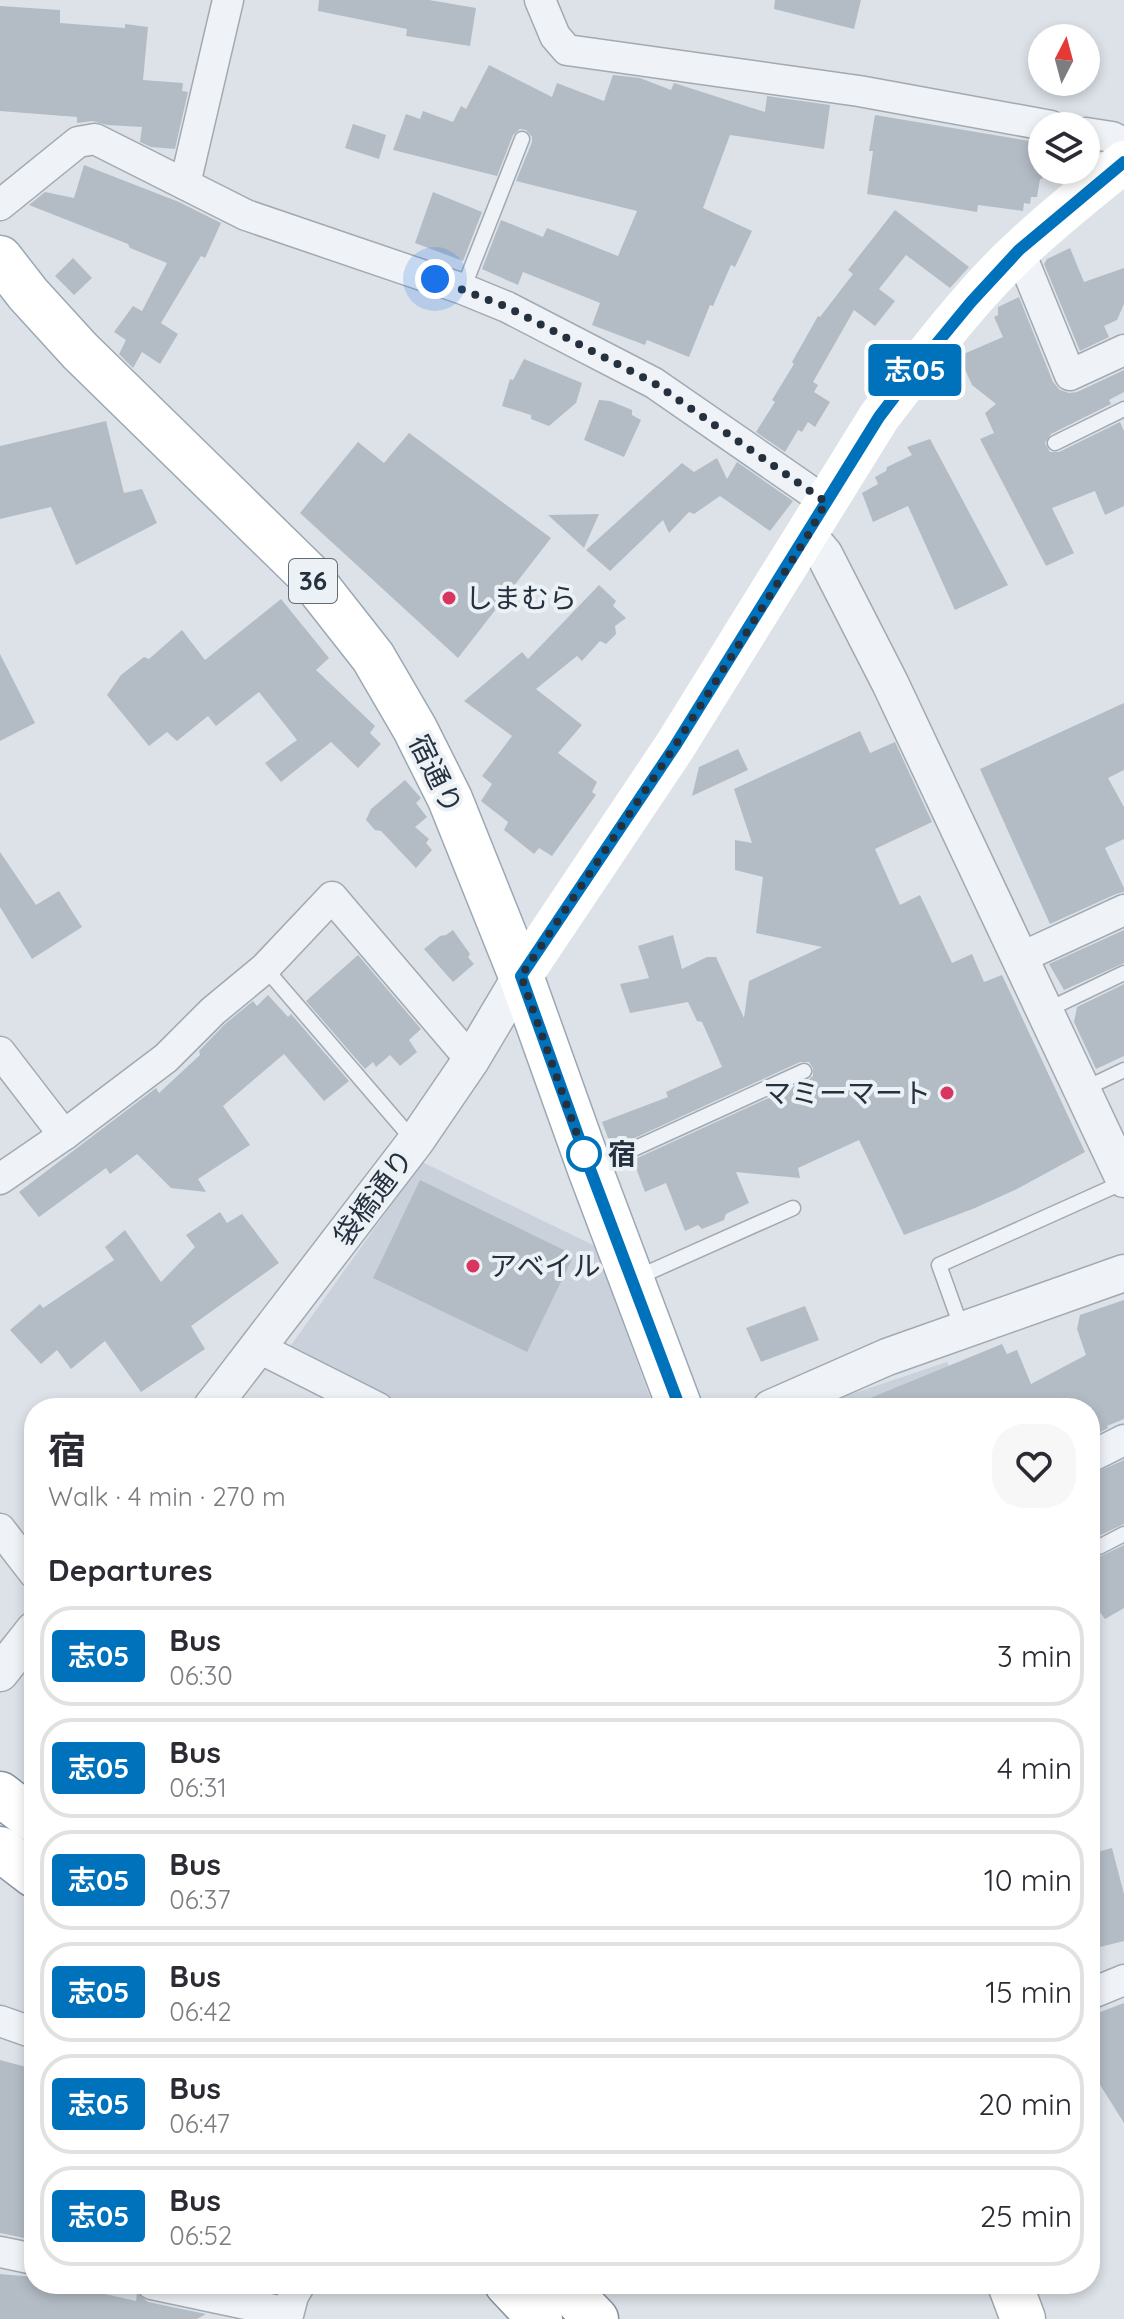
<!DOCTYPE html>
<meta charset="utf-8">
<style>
:root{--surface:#fff;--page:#f7f7f7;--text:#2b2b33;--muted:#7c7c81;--line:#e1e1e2}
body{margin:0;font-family:Quicksand,"Noto Sans JP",sans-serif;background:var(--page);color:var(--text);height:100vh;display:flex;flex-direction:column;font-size:30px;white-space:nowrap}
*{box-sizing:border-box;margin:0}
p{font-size:26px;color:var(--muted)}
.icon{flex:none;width:44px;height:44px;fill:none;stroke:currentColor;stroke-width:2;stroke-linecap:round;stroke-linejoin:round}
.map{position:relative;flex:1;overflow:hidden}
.drawer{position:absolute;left:24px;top:1398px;width:1076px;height:896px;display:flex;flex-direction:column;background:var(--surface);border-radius:32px;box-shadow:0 4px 12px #0003}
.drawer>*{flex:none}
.badge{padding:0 16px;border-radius:6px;font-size:28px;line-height:52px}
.needle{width:52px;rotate:6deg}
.fabs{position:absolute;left:1028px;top:24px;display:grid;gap:16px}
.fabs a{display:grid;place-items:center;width:72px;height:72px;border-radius:50%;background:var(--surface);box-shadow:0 4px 12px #0003;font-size:40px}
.you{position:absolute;width:40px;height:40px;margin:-20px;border:6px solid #fff;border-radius:50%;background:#1a73e8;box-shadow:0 0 0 12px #1a73e833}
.map>.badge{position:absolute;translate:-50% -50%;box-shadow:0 0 0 4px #fff}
h2{padding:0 24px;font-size:30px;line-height:72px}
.round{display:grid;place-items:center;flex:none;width:84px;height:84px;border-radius:32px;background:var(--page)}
.overview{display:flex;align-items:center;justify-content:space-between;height:136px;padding:0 24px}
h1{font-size:38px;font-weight:700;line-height:60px}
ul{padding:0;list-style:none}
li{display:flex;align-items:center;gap:24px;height:100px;margin:0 16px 12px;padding:0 8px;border:4px solid var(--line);border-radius:32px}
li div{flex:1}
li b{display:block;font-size:30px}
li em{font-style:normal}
li .badge{min-width:88px;font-weight:700;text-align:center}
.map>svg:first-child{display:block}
</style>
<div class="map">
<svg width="1124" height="2319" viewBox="0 0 1124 2319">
<rect width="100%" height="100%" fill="#dce2e8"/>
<!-- built -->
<g fill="#cad1da">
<path d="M 422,1162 L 595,1246 L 654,1408 L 409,1408 L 289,1348 Z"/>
<path d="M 947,1362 L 967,1408 L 820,1408 L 840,1398 Z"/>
</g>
<!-- building -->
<g fill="#b3bcc5">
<path d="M 319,0 L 429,0 L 476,8 L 470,46 L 406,36 L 407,29 L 318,11 Z"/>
<path d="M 775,0 L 861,0 L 854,29 L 774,9 Z"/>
<path d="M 0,6 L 60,10 L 60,23 L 125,28 L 125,24 L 148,27 L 143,80 L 183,83 L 182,91 L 188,92 L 175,149 L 151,147 L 140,142 L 142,127 L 107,125 L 93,121 L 77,123 L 77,117 L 0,111 Z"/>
<path d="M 489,65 L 552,97 L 557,83 L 604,101 L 613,75 L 640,78 L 671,90 L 674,83 L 765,112 L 767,96 L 830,105 L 824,149 L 730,135 L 703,208 L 752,231 L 735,267 L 731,265 L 713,306 L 710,305 L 689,357 L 647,340 L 645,345 L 592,325 L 600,303 L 523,272 L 518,285 L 482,269 L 501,220 L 543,237 L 547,228 L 618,256 L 637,211 L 516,181 L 532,142 L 532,137 L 526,130 L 520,129 L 513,135 L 497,176 L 393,150 L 406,114 L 420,119 L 423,111 L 453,122 L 461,106 L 466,109 Z"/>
<path d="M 875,115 L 1042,143 L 1042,179 L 1040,179 L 1037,197 L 1031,197 L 1030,204 L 1024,203 L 1023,211 L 978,205 L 977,212 L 867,194 L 873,151 L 869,151 Z"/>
<path d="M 353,124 L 386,135 L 379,159 L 345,148 Z"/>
<path d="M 84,165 L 179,202 L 221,223 L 205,258 L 201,256 L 161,323 L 178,334 L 160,364 L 142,352 L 133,368 L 119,354 L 126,340 L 114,332 L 133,306 L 142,311 L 167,263 L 130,248 L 128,244 L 29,205 L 45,192 L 74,198 Z"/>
<path d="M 433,192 L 482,212 L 463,261 L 415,243 Z"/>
<path d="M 895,210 L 969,267 L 950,288 L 906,255 L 879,289 L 895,301 L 875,326 L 854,310 L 813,382 L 818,385 L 814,392 L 830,402 L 815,427 L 808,422 L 802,432 L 798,430 L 785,452 L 756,432 L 775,402 L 772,400 L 794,364 L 792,362 L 818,316 L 820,317 L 853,274 L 848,270 Z"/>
<path d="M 1070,248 L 1084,282 L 1124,268 L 1124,304 L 1117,320 L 1104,326 L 1109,337 L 1080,351 L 1044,264 L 1047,259 Z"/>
<path d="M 73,258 L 92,278 L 74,295 L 55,276 Z"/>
<path d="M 1019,297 L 1053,382 L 1060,390 L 1069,393 L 1077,392 L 1124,370 L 1124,392 L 1109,400 L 1111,404 L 1051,434 L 1045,443 L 1050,452 L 1059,452 L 1120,422 L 1124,431 L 1124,506 L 1105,515 L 1095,491 L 1052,508 L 1074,553 L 1046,566 L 980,439 L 994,433 L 985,413 L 996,404 L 972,385 L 959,356 L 1003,337 L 994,317 L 998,315 L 998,307 Z"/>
<path d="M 524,359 L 582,383 L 576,403 L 549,426 L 531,419 L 531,415 L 502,406 L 510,379 L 513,380 Z"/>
<path d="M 599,400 L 610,401 L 632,410 L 632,415 L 641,420 L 624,457 L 584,440 Z"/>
<path d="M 106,421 L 124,493 L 142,489 L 157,523 L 76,565 L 51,507 L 0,519 L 0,446 Z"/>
<path d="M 409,433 L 551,538 L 458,658 L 300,513 L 358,442 L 384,463 Z"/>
<path d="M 930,439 L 1008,585 L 955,610 L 908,506 L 873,522 L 862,493 L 878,484 L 875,477 L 886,471 L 887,467 L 912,455 L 907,447 Z"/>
<path d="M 717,458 L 727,479 L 737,462 L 793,501 L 770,531 L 720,496 L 694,514 L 689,512 L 669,533 L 663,520 L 610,571 L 586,550 L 682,463 L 694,472 Z"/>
<path d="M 599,514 L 584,548 L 548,515 Z"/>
<path d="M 599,585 L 616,601 L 613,606 L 626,618 L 615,626 L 616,634 L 606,644 L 600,641 L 582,661 L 577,656 L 536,689 L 582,725 L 558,753 L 597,782 L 592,792 L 596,795 L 552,856 L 539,848 L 534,854 L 504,830 L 508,822 L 481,801 L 492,784 L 482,776 L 512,736 L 464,701 L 522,652 L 528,659 Z"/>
<path d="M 281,599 L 329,658 L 316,670 L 375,726 L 370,733 L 381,744 L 358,768 L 331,742 L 281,782 L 265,763 L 297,740 L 259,692 L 216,726 L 208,716 L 177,741 L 167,732 L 149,746 L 107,695 L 121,675 L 144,657 L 149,659 L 182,630 L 205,660 Z"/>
<path d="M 0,654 L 35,723 L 0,741 Z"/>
<path d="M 1124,703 L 1124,770 L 1108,778 L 1124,807 L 1124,839 L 1105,848 L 1124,888 L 1124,892 L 1116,894 L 1050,924 L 980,769 Z"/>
<path d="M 860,731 L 870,753 L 895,742 L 932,822 L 875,849 L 900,905 L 920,895 L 952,963 L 972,954 L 984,982 L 1002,975 L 1085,1152 L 1017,1189 L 975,1208 L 904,1235 L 859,1140 L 798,1168 L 800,1178 L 736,1172 L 749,1203 L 726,1214 L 724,1220 L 702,1229 L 698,1225 L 685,1231 L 666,1183 L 645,1192 L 633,1160 L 808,1080 L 813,1076 L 813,1068 L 809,1062 L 800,1062 L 626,1142 L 611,1146 L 602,1122 L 668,1097 L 666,1092 L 722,1067 L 702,1022 L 697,1021 L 688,1002 L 630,1013 L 620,984 L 649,978 L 638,946 L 673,935 L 682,969 L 707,957 L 716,957 L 744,1018 L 749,981 L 822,947 L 756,933 L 763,877 L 735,870 L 735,840 L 752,843 L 734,789 Z"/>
<path d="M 738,749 L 748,770 L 692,796 L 699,767 Z"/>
<path d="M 405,780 L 421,798 L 416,803 L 427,817 L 415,827 L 429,839 L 426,843 L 432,850 L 416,868 L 381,831 L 375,830 L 366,820 L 371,809 Z"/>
<path d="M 0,852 L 36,905 L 59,891 L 82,927 L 32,959 L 0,907 Z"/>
<path d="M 453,930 L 470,954 L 468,957 L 474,964 L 453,982 L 424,949 L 440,936 L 446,935 Z"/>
<path d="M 1124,930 L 1124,963 L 1064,990 L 1049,964 Z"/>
<path d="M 358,955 L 421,1029 L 409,1040 L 417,1052 L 400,1066 L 390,1055 L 376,1067 L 373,1062 L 365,1069 L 306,1001 Z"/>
<path d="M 1124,984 L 1124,1056 L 1096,1069 L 1074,1022 L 1077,1007 Z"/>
<path d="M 268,995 L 288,1017 L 291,1014 L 349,1081 L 324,1101 L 284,1054 L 223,1106 L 250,1145 L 198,1179 L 206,1192 L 171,1188 L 137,1154 L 110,1174 L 106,1168 L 39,1217 L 19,1192 L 156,1088 L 159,1093 L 200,1055 L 199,1051 L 225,1024 L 253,1001 L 257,1006 Z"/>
<path d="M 420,1180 L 574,1255 L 527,1352 L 373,1278 Z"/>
<path d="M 220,1212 L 227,1223 L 242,1214 L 279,1263 L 191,1326 L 205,1349 L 141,1392 L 105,1341 L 71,1369 L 57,1350 L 41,1364 L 10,1330 L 40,1304 L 43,1308 L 114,1260 L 105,1247 L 125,1230 L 161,1282 L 195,1247 L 186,1235 Z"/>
<path d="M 1124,1300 L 1124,1419 L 1107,1426 L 1108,1428 L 1090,1437 L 1090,1408 L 846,1408 L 1002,1344 L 1007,1354 L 1017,1350 L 1031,1384 L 1086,1355 L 1077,1329 L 1080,1315 Z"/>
<path d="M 805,1306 L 819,1340 L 761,1362 L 746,1328 Z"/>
<path d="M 1124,1460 L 1124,1524 L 1094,1538 L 1090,1543 L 1090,1475 Z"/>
<path d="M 1124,1545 L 1124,1608 L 1105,1619 L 1090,1599 L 1090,1551 L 1094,1556 L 1099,1557 Z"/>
<path d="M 1112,1848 L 1124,1894 L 1124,1941 L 1096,1948 L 1090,1926 L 1090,1854 Z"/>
<path d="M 1124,2003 L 1124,2123 L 1090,2069 L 1090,2016 Z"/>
<path d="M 0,2060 L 34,2069 L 34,2240 L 0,2233 Z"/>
<path d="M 0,2274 L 34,2277 L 34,2284 L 61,2284 L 136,2301 L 137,2293 L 148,2302 L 206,2314 L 197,2319 L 0,2319 Z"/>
</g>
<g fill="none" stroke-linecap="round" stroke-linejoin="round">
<!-- service casing -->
<g stroke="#a1a9b2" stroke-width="17">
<g id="service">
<path d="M 463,289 L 522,139"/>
<path d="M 1055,443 L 1124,409"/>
<path d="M 265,968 L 413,1140"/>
<path d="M 1045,1011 L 1124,973"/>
<path d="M 1082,1090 L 1124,1070"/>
<path d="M 594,1167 L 804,1071"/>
<path d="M 636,1278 L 793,1208"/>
<path d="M 962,1329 L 939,1265 L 1124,1182"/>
<path d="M 1099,1547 L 1124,1534"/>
</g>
</g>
<!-- minor casing -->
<g stroke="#a1a9b2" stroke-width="33">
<g id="minor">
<path d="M 540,0 L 555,36 L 567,50 L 859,91 L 1051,126"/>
<path d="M 1086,133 L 1112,137 L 1124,143"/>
<path d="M 185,184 L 228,0"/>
<path d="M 0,205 L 78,142 L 95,139 L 246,215 L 463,289 L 507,307 L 654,383 L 826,502"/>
<path d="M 1019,250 L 1070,375 L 1124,350"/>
<path d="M 1020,958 L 1124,910"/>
<path d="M 0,1052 L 64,1135"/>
<path d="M 0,1179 L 64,1135 L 166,1058 L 213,1011 L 265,968 L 332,897 L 471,1060"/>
<path d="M 259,1348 L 378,1408"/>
<path d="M 1090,1457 L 1124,1440"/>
<path d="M 0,1529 L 34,1573"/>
<path d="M 1090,1994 L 1124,1980"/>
<path d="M 0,2021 L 34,2033"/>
<path d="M 0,2252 L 34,2259"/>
<path d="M 152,2284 L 288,2313"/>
<path d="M 287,2319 L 293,2296 L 300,2284"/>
</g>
</g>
<!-- tertiary casing -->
<g stroke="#a1a9b2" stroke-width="39">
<g id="tertiary">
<path d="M 808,535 L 824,554 L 890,683 L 1124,1179"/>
<path d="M 211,1408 L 415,1142 L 471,1060 L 521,976"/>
<path d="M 771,1408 L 887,1357 L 1124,1273"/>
<path d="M 0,1673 L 34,1630"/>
</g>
</g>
<!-- primary casing -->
<g stroke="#9ba8b4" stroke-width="47">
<g id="primary">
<path d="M 0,258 L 28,294 L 80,351 L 307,573 L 373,657 L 415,729 L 450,799 L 521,976 L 590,1169 L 680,1408"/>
<path d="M 1010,2284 L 1023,2319"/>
</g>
</g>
<!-- trunk casing -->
<g stroke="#8391a0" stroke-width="47">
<g id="trunk">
<path d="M 0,1794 L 34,1820"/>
<path d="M 0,1849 L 34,1875"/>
<path d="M 507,2284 L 540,2319"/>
<path d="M 562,2284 L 596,2319"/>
</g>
</g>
<!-- service -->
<use href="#service" stroke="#eff2f6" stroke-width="14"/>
<!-- minor -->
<use href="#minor" stroke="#eff2f6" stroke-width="30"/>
<!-- tertiary -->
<use href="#tertiary" stroke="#eff2f6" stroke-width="36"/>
<!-- secondary -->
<path stroke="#fff" stroke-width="42" d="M 521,976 L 675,746 L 879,417 C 921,362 970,296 1021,249 C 1054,218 1089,190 1124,162"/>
<!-- primary -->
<use href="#primary" stroke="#fff" stroke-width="44"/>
<!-- trunk -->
<use href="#trunk" stroke="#fff" stroke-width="44"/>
</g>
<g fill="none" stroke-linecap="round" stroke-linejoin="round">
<!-- line casing -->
<g stroke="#fff" stroke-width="18">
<path id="line" d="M 680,1408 L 590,1169 L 521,976 L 675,746 L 879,417 L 914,371 L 971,302 L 1019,250 L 1124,162"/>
</g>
<!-- line -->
<use href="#line" stroke="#0072bc" stroke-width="12"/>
<!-- walk -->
<path stroke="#25313f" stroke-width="8" stroke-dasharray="0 14.4" d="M 435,279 L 507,307 L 654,383 L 826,502 L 808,535 L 675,746 L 521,976 L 584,1154"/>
</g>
<!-- markers -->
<g fill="#d93560" stroke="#ecf1f5" stroke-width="3">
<circle cx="449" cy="598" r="8"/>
<circle cx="947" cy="1093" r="8"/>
<circle cx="473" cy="1266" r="8"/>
</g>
<circle fill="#fff" stroke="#0072bc" stroke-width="4" cx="584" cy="1154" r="16"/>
<g text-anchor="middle" stroke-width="8" stroke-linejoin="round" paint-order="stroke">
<!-- shield labels -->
<rect fill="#ecf1f5" stroke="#616b76" stroke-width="2" x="289" y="559" width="48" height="44" rx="6"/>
<g font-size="26" font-weight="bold" fill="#25313f">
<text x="313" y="590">36</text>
</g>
<!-- poi labels -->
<g font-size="28" fill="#25313f" stroke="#ecf1f5" text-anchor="start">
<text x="465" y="608">しまむら</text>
<text x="931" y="1103" text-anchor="end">マミーマート</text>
<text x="489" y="1276">アベイル</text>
</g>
<!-- street labels -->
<g font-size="28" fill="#25313f" stroke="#ecf1f5">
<text transform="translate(436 774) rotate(64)" y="10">宿通り</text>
<text transform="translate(373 1197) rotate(-53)" y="10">袋橋通り</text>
</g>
<!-- stop labels -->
<g font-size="28" font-weight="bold" fill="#25313f" stroke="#ecf1f5" text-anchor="start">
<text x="608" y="1164">宿</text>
</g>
</g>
</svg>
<div class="fabs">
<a><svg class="needle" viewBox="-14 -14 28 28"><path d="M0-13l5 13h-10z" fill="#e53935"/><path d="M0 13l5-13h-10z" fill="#7c7c81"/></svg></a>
<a><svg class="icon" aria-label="layers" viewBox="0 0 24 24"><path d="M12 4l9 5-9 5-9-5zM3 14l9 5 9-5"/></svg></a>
</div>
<div class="you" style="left:435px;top:279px"></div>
<b class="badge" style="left:915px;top:370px;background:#0072bc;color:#fff">志05</b>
<section class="drawer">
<div class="overview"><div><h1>宿</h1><p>Walk · 4 min · 270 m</p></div><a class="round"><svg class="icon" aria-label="heart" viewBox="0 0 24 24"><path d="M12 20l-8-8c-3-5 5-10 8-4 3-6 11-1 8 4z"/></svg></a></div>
<h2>Departures</h2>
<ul>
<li><span class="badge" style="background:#0072bc;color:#fff">志05</span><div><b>Bus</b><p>06:30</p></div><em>3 min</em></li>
<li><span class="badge" style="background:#0072bc;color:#fff">志05</span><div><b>Bus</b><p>06:31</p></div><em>4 min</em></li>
<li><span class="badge" style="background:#0072bc;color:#fff">志05</span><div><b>Bus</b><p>06:37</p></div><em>10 min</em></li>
<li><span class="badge" style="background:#0072bc;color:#fff">志05</span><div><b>Bus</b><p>06:42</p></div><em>15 min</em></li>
<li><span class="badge" style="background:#0072bc;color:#fff">志05</span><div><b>Bus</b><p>06:47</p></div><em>20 min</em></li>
<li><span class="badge" style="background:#0072bc;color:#fff">志05</span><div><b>Bus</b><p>06:52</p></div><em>25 min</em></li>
</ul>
</section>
</div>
